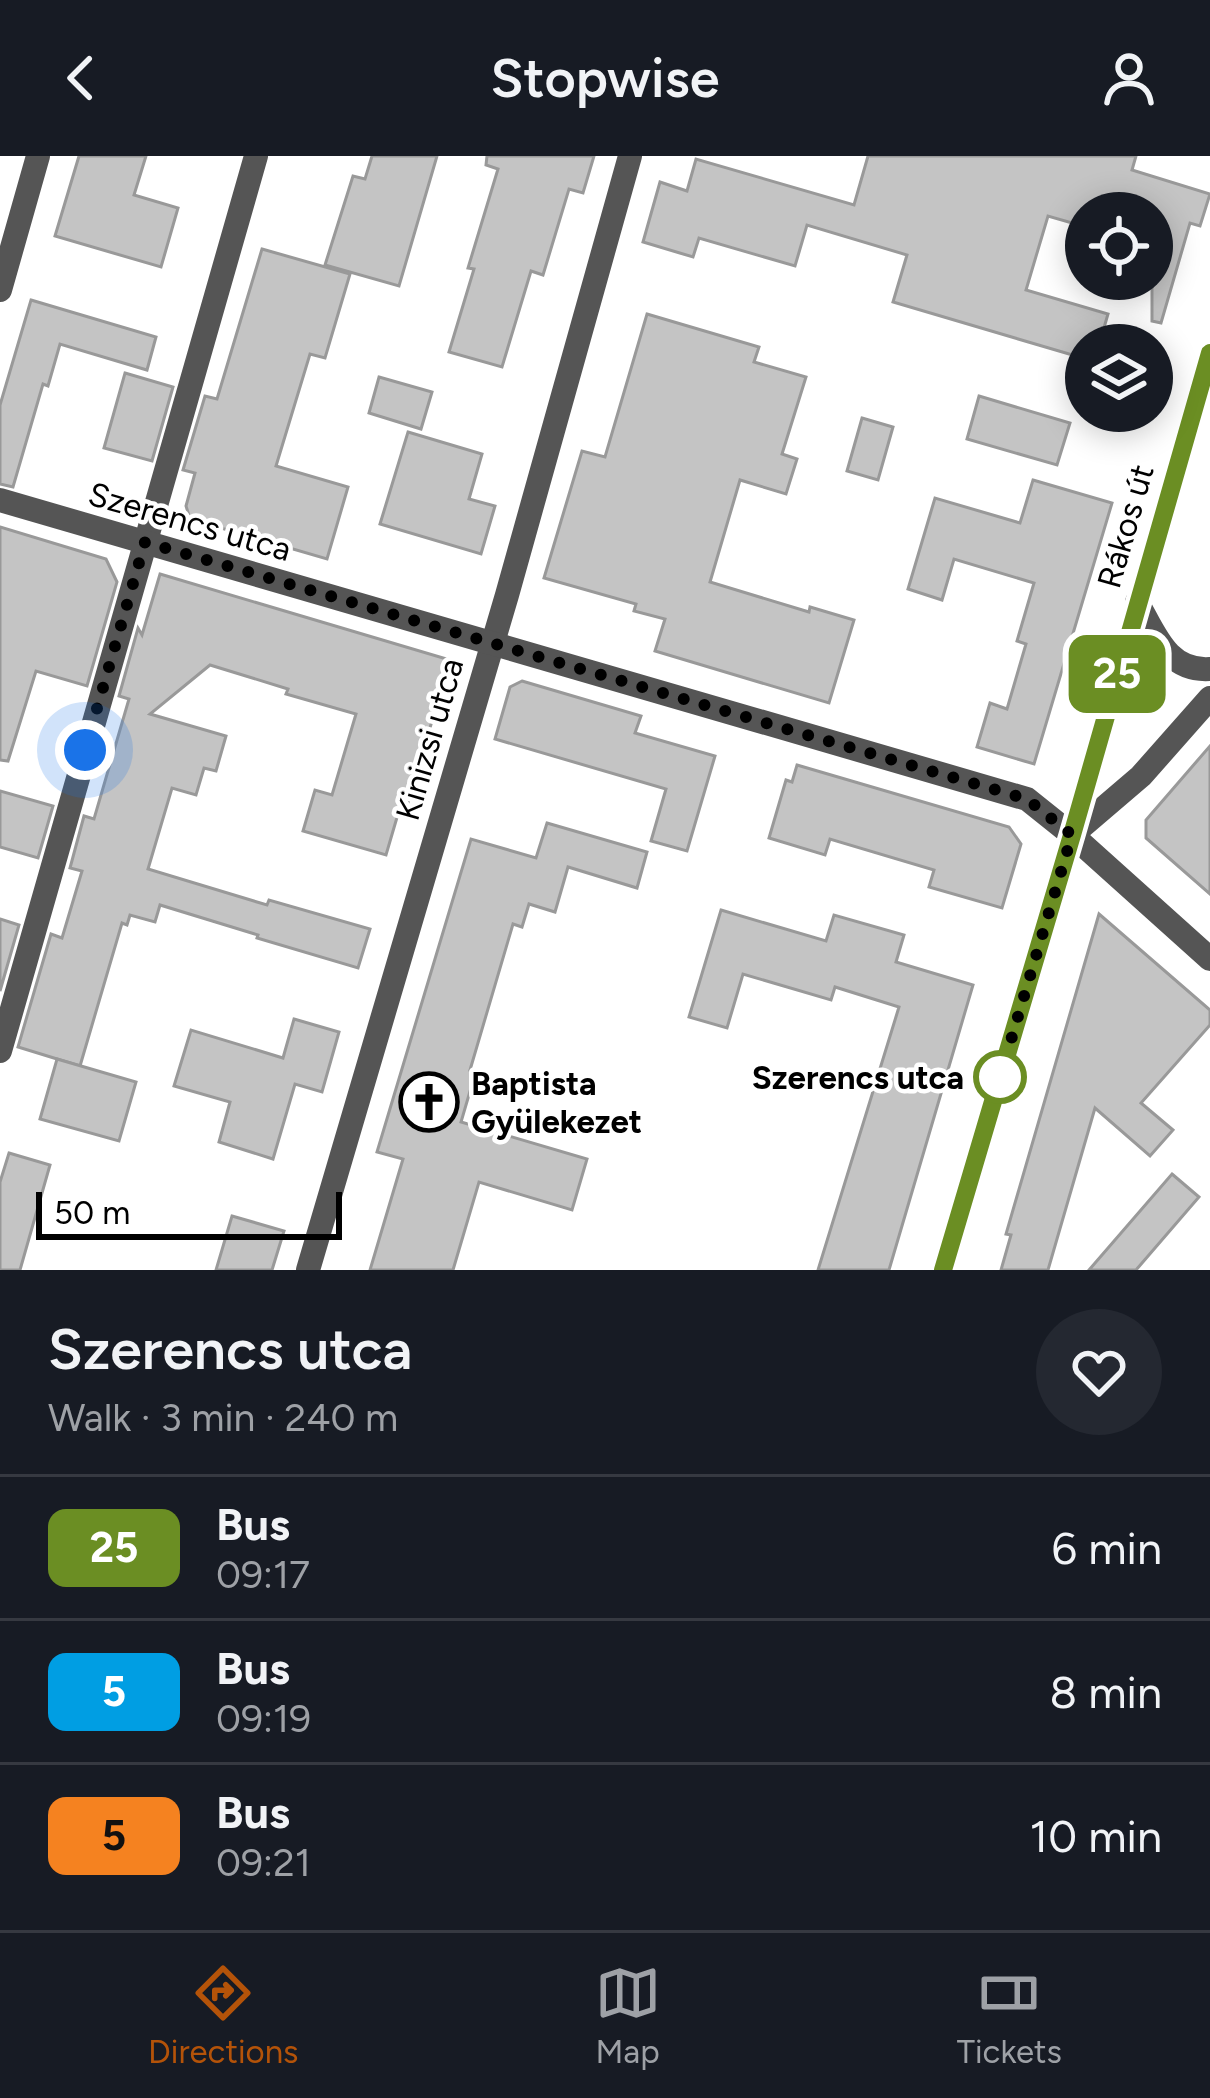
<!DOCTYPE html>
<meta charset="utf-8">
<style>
:root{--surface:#171b24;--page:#242831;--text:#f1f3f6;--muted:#9ea1a6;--line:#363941;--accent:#b45309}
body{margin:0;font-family:Figtree,sans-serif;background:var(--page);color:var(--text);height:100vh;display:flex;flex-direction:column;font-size:45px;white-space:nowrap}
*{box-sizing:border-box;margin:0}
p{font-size:39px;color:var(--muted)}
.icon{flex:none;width:66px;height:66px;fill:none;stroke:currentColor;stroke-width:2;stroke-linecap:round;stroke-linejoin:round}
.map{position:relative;height:1114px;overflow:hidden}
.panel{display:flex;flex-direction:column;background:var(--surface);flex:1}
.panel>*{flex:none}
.badge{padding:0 24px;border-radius:18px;font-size:42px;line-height:78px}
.tools{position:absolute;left:1065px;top:36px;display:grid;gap:24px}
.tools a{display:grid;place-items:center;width:108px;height:108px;border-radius:50%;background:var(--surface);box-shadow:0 6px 30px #0003;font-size:60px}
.scale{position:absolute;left:36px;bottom:30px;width:306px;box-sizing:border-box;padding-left:12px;border:6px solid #000;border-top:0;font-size:33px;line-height:42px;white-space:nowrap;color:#000;-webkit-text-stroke:9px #fff;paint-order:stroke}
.you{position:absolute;width:60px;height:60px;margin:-30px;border:9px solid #fff;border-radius:50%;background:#1a73e8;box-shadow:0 0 0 18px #1a73e833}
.map>.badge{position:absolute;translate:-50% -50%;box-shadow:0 0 0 6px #fff}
.round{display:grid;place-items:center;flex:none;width:126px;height:126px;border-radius:63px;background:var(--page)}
.head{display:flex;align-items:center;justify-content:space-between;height:204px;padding:0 48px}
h1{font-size:57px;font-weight:600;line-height:90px}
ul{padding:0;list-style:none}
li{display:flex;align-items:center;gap:36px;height:144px;padding:0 48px;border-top:3px solid var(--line)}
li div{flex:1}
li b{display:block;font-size:45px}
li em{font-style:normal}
li .badge{min-width:132px;font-weight:700;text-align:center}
header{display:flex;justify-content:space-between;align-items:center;height:156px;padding:0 48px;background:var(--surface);font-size:54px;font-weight:600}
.tabs{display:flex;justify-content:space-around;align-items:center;height:168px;border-top:3px solid var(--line);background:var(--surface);font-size:33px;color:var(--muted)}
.tabs a{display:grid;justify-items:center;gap:6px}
.tabs .on{color:var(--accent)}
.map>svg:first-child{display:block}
</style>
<header><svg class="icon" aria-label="back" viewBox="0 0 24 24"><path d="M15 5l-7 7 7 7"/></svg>Stopwise<svg class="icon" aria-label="person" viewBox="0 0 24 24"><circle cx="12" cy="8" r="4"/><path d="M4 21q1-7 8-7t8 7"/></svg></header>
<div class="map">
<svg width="1210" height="1114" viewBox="0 0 1210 1114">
<rect width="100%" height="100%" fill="#fff"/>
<!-- building -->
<g fill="#c4c4c4" stroke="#999" stroke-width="3">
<path d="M 79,0 L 146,0 L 134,39 L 178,52 L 161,111 L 55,80 Z"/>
<path d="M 372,0 L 437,0 L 399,130 L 325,109 L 353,20 L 365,23 Z"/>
<path d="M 487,0 L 594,0 L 583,37 L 569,33 L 543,119 L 531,115 L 502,211 L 449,196 L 474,113 L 468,112 L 498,13 L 486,9 Z"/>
<path d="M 868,0 L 1136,0 L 1132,14 L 1210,38 L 1200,70 L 1190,67 L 1161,167 L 1152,165 L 1152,57 L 1086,57 L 1086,71 L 1048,60 L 1026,134 L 1108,158 L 1099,189 L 1086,189 L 1086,203 L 893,146 L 907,99 L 807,69 L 795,110 L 699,82 L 693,101 L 643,86 L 660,26 L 687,35 L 696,3 L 854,49 Z"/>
<path d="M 262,93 L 350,118 L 325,202 L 310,198 L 276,310 L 348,331 L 327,403 L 190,363 L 186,350 L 195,317 L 183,314 L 205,240 L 217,243 Z"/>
<path d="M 31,144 L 156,181 L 147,214 L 60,188 L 48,230 L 43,228 L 13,331 L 0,328 L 0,249 Z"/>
<path d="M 647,158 L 759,191 L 754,206 L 806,221 L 782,298 L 797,303 L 786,338 L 740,324 L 710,426 L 809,456 L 810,451 L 854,464 L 829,547 L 655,495 L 665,463 L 634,455 L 636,448 L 544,422 L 582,295 L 605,301 Z"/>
<path d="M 125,217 L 173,231 L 152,305 L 104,292 Z"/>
<path d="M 379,221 L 432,236 L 421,273 L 369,257 Z"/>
<path d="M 979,240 L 1070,267 L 1057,309 L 967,283 Z"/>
<path d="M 862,262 L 893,271 L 878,324 L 847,315 Z"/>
<path d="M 408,276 L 482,298 L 469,343 L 495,350 L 481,398 L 380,368 Z"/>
<path d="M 1033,324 L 1112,347 L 1034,608 L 977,591 L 990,547 L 1007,553 L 1026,488 L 1017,485 L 1034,427 L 954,403 L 942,444 L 908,433 L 935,342 L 1020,367 Z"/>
<path d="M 0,371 L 106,403 L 117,426 L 87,530 L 36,515 L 8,605 L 0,604 Z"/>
<path d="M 160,418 L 450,504 L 404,660 L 398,658 L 386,699 L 303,675 L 315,634 L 332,639 L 356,558 L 286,538 L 288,533 L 210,509 L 150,558 L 226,580 L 216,615 L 204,612 L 196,639 L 172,632 L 148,713 L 267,749 L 269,744 L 370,773 L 358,812 L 257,782 L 258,779 L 160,749 L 155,766 L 130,759 L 127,769 L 122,767 L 80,910 L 18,891 L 51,778 L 62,782 L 82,715 L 70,712 L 84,660 L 94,663 L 129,543 L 119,540 L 138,472 L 142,479 Z"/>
<path d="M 522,525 L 641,560 L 635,577 L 715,600 L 687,695 L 651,685 L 666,633 L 495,583 L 510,531 Z"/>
<path d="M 1210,590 L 1210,738 L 1146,682 L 1146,664 Z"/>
<path d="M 797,609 L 1009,671 L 1021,688 L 1002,752 L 929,731 L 934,714 L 830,683 L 825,699 L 769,682 L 786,624 L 792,626 Z"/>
<path d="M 0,635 L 53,650 L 38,702 L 0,691 Z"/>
<path d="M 547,667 L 647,696 L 637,732 L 568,711 L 555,756 L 529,748 L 522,771 L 513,768 L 470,914 L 476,915 L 461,966 L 587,1003 L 572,1054 L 479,1026 L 453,1114 L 370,1114 L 403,1003 L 377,996 L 471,683 L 536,702 Z"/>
<path d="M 721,754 L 826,785 L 834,759 L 904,779 L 896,806 L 973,829 L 889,1114 L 818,1114 L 899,851 L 835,831 L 831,844 L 743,818 L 727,872 L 689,861 Z"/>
<path d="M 1099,758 L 1210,854 L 1210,869 L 1141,947 L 1173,974 L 1150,1000 L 1095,952 L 1048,1114 L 1001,1114 L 1011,1079 L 1006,1078 Z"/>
<path d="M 0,763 L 19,769 L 0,835 Z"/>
<path d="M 294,863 L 339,876 L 322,936 L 295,928 L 273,1003 L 219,986 L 230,946 L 174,930 L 191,874 L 283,902 Z"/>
<path d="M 57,903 L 136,926 L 119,985 L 40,963 Z"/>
<path d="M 9,997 L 50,1009 L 20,1114 L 0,1114 L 0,1026 Z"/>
<path d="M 1172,1018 L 1199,1041 L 1136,1114 L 1089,1114 Z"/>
<path d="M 232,1060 L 284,1075 L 272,1114 L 216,1114 Z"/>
</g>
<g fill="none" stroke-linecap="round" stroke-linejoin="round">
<!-- minor -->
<g stroke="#555" stroke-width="24">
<path d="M 0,134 L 38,0"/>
<path d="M 1137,446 C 1155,477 1167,516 1210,513"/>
<path d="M 1072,679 L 1141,620 L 1210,542"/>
<path d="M 0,895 L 256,0"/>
<path d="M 308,1114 L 507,439 L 630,0"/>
</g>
<!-- tertiary -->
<g stroke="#555" stroke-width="24">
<path d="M 0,344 L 1027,643 L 1072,679 L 1210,803"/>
<path d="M 943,1114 L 1072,679 L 1210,197"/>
</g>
</g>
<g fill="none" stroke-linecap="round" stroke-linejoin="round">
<!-- line casing -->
<g stroke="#fff" stroke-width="27">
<path id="line" d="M 943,1114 L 1072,679 L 1210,197"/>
</g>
<!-- line -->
<use href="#line" stroke="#6b8e23" stroke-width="18"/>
<!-- walk -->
<path stroke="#000" stroke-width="12" stroke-dasharray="0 21.6" d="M 85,594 L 145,386 L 1027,643 L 1072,679 L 997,931 L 1000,921"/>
</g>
<!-- icons -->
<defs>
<g id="church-ring" transform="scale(3)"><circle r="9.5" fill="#fff" stroke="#000" stroke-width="1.5"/><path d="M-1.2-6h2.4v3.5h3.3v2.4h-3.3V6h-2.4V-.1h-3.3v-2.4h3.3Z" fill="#000"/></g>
</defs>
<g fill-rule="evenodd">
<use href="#church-ring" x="429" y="946"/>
</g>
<!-- markers -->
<circle fill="#fff" stroke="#6b8e23" stroke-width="6" cx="1000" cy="921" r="24"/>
<g text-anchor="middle" stroke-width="9" stroke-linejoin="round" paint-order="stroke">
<!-- street labels -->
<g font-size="33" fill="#000" stroke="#fff">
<text transform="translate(190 365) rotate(16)" y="12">Szerencs utca</text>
<text transform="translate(1125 370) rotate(-74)" y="12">Rákos út</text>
<text transform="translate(429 583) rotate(-74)" y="12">Kinizsi utca</text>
</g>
<!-- stop labels -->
<g font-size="33" font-weight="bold" fill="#000" stroke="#fff" text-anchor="end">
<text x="964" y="933">Szerencs utca</text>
</g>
<!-- poi labels -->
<g font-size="33" font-weight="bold" fill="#000" stroke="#fff" text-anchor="start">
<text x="471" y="939">Baptista<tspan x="471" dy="38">Gyülekezet</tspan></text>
</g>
</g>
</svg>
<div class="tools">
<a><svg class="icon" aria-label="locate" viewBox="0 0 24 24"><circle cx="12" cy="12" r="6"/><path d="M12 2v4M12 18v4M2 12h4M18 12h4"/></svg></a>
<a><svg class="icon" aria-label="layers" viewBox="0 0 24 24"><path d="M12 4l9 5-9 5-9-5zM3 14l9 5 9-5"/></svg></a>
</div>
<div class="scale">50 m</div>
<div class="you" style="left:85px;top:594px"></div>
<b class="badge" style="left:1117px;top:518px;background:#6b8e23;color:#fff">25</b>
</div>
<section class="panel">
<div class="head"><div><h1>Szerencs utca</h1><p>Walk · 3 min · 240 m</p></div><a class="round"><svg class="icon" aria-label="heart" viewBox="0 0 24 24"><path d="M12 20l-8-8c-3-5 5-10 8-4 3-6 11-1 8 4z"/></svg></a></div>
<ul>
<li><span class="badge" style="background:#6b8e23;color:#fff">25</span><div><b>Bus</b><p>09:17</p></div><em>6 min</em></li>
<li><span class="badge" style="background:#009ee3;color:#fff">5</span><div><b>Bus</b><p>09:19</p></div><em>8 min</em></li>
<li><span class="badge" style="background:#f58220;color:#111">5</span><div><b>Bus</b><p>09:21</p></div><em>10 min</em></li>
</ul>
</section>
<nav class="tabs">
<a class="on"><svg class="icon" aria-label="directions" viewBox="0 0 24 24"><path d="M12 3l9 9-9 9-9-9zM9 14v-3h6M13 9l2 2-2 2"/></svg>Directions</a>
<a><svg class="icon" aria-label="map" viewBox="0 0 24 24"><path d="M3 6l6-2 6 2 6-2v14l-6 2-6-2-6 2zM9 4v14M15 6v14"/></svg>Map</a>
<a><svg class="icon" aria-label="tickets" viewBox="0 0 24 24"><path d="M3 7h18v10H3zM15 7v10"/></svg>Tickets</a>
</nav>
